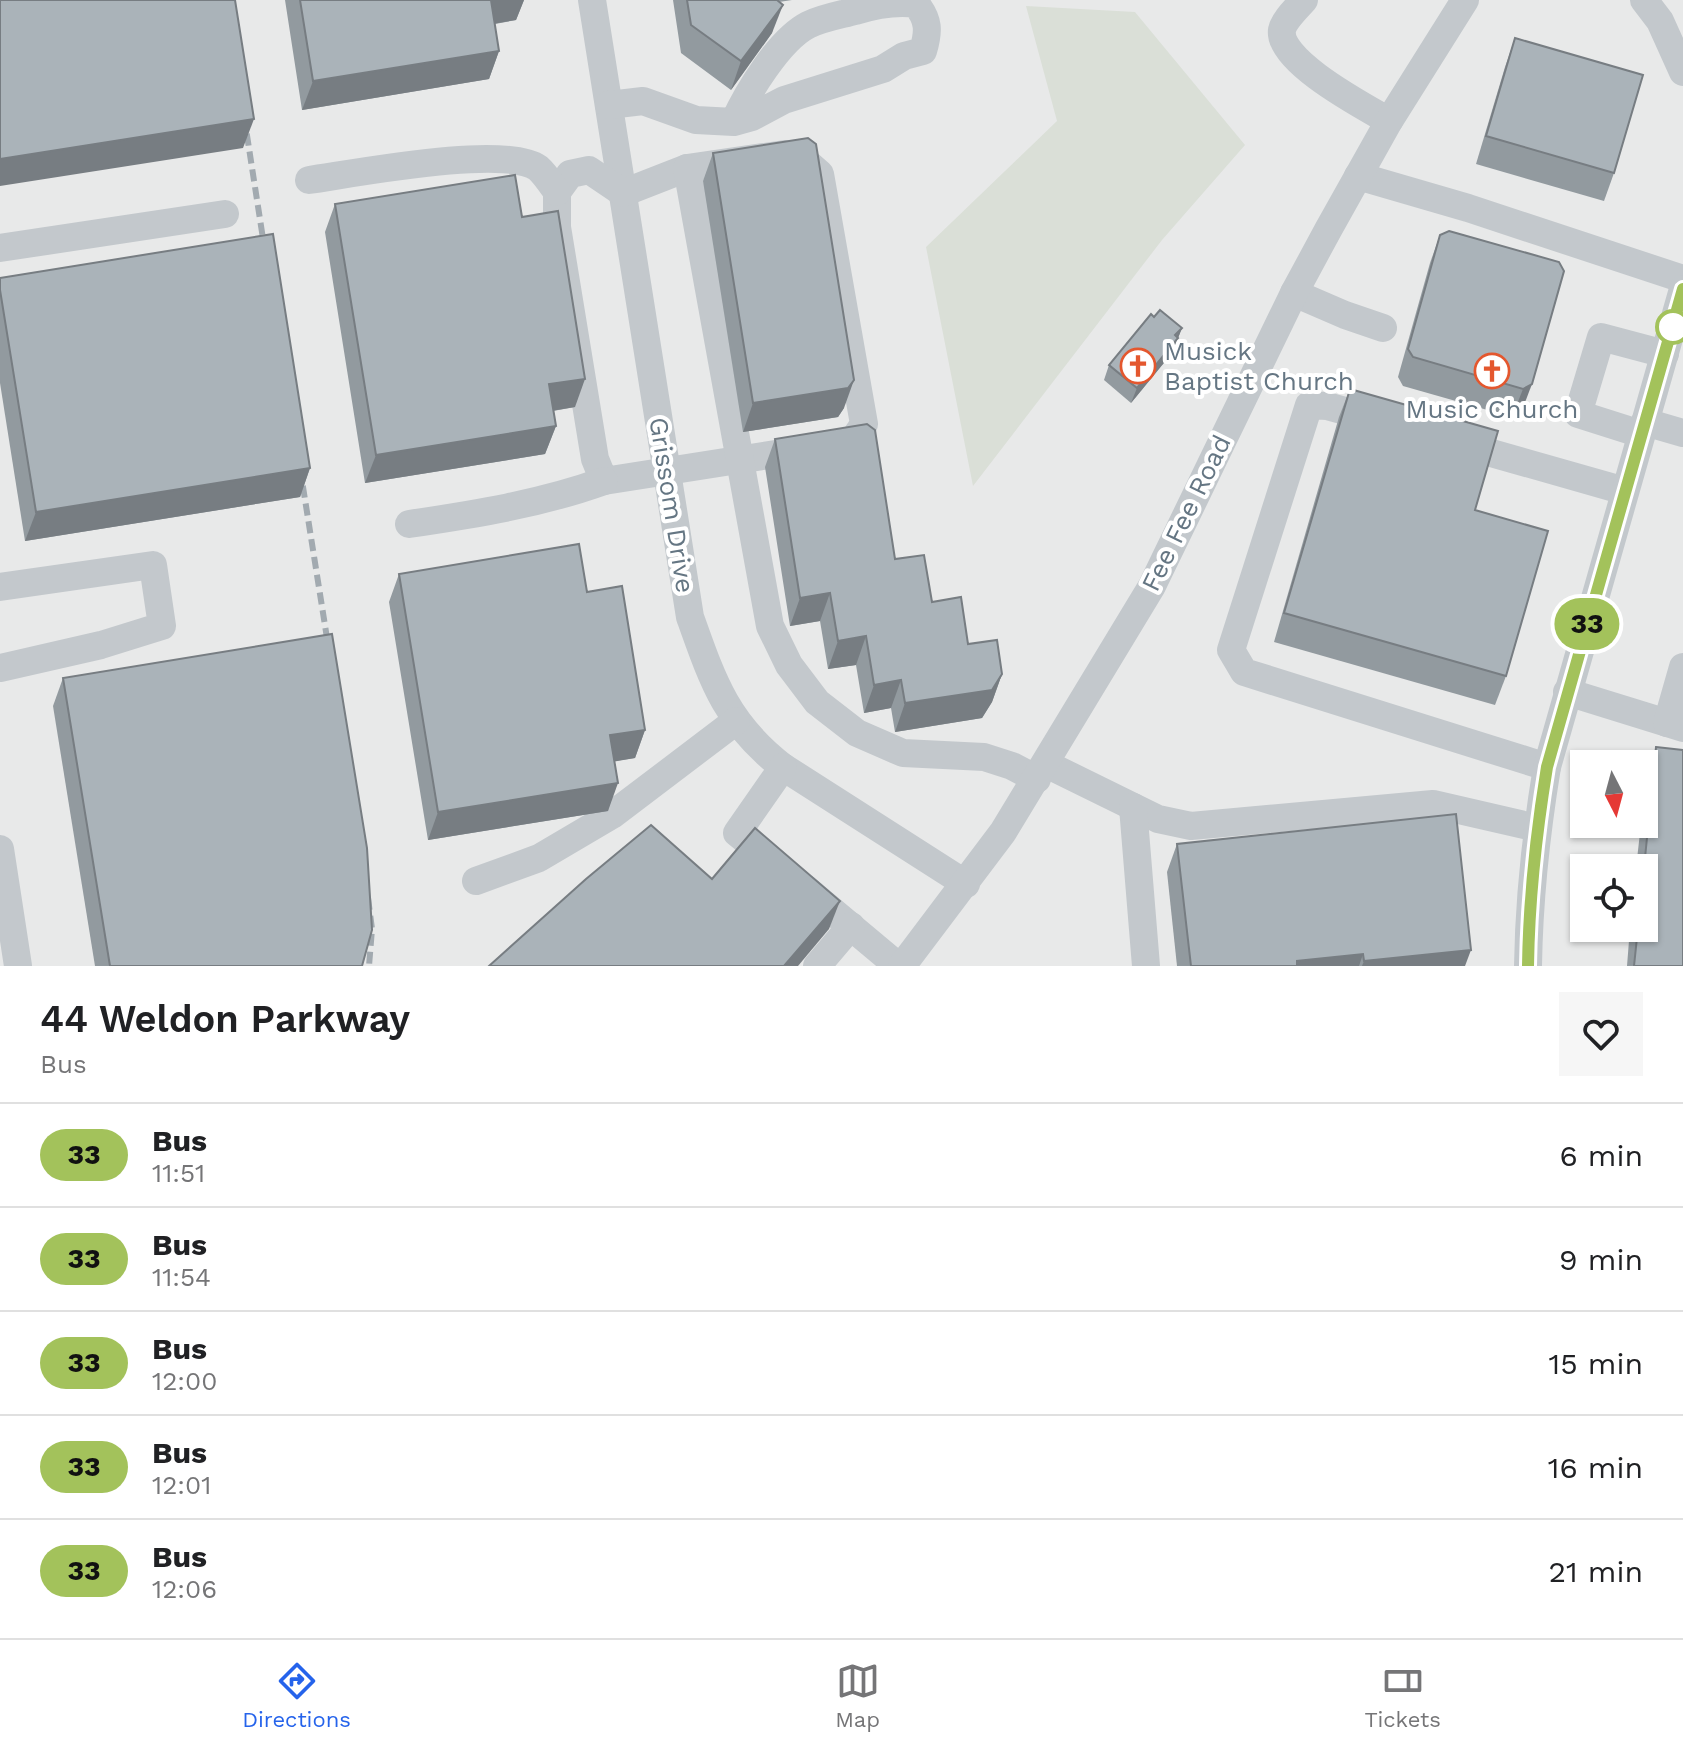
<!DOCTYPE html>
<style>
:root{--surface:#fff;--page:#f6f6f6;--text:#202124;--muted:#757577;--line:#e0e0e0;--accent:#2563eb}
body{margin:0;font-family:"Work Sans",sans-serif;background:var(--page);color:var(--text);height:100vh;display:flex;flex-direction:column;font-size:30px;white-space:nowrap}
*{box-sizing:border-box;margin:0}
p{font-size:26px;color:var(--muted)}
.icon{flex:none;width:44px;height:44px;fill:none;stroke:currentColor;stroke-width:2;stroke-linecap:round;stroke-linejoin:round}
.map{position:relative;height:966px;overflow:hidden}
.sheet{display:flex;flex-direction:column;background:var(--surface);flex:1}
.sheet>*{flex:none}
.badge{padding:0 16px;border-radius:26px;font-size:28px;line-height:52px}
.needle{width:52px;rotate:174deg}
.fabs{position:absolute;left:1570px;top:750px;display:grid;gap:16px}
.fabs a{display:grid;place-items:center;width:88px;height:88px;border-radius:0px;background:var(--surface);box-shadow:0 2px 6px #0004;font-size:40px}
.map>.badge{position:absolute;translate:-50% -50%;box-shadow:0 0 0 4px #fff}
.round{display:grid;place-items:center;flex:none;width:84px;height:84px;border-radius:0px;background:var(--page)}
.head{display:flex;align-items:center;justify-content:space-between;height:136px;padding:0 40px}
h1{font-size:38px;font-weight:600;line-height:60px}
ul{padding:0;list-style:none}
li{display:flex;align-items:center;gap:24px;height:104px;padding:0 40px;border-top:2px solid var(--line)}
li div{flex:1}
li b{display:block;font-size:30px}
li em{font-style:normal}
li .badge{min-width:88px;font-weight:700;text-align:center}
.dock{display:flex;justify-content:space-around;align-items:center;height:112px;border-top:2px solid var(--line);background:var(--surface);font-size:22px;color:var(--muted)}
.dock a{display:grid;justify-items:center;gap:4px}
.dock .on{color:var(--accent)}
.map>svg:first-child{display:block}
</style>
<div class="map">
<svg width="1683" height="966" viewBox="0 0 1683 966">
<rect width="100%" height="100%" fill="#fafaf8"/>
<!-- built -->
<path fill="#e8e9e9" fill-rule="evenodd" d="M 0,0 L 1683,0 L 1683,966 L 0,966 ZM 1584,764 L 1644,764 L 1644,824 L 1584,824 ZM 1584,868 L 1644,868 L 1644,928 L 1584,928 Z"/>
<!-- green -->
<path fill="#dadfd7" d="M 1026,6 L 1135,12 L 1245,145 L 1162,240 L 973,486 L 926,247 L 1057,121 Z"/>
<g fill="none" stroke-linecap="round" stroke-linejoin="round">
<!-- minor -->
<g stroke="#c3c8cc" stroke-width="28">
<path d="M 592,0 L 690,617 C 713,682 727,724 783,767 L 966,884"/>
<path d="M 1304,0 C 1297,8 1284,20 1282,30 C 1277,61 1365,107 1389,121"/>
<path d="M 1644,0 L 1660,21 L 1683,72"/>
<path d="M 609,105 L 643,101 L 696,120 L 734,122 L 752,117 L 784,100 L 883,69 L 904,56 L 923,51 C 929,31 929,20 916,4 C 896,1 875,5 855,11 C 840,15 822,18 808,25 C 779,40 747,93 734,122"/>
<path d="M 785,154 L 804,160 L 820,174 L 864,424 L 852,442 L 604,481 L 595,459 L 557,227 L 557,192 L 570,174 L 589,170 L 623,193 L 687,168 Z"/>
<path d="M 687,168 L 770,626 L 789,665 L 817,702 L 857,733 L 903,753 L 984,757 L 1012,766 L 1037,779"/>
<path d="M 1358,176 L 1468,208 L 1683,279"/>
<path d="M 309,180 C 352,174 506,144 538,168 C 545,174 552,185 557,192"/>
<path d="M 0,248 L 225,214"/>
<path d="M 1294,293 L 1345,315 L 1383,328"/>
<path d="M 1378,420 L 1327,406 L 1309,405 L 1231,650 L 1244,672 L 1547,767"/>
<path d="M 1645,422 L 1683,433"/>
<path d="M 1641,434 L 1578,414 L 1601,337 L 1665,354"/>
<path d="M 1456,443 L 1625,491"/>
<path d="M 409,524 C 476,514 540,504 604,481"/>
<path d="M 0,587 L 153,565 L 162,626 L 101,645 L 0,668"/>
<path d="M 1567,692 L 1683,728"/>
<path d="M 1667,723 L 1683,667"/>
<path d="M 1046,764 L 1158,819 L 1191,826 L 1433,804 L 1537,828"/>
<path d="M 1133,807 L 1146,966"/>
<path d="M 0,849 L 18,966"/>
<path d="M 774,863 L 737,833 L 783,767"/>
<path d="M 476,881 L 539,858 L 612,815 L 736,721"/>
<path d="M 806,889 L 898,966"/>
<path d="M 817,966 L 851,926"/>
<path d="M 902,966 L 1003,832 L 1152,586 L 1294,293 L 1328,230 L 1389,121 L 1465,0"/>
<path d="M 1528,966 C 1529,898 1536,834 1547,767 L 1683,289"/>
</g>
<!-- rail -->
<g stroke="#a2aab0" stroke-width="6" stroke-dasharray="12 6" stroke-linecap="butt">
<path d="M 244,116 L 266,258"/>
<path d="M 300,468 L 330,657"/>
<path d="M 368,898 L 372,929 L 369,966"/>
</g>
</g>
<!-- wall -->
<g fill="#929a9f">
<path d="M 285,0 L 524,0 L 516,20 L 495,24 L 499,51 L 489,79 L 302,110 Z"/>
<path d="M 673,0 L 792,0 L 779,2 L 772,33 L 731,90 L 681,53 Z"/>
<path d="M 1515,38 L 1614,173 L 1604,201 L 1476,164 L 1505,67 Z"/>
<path d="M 713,153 L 844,408 L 838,417 L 743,432 L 703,181 Z"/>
<path d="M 335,204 L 522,217 L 575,407 L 553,411 L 556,426 L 545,454 L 365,483 L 325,232 Z"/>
<path d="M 1440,235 L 1559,262 L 1521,413 L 1512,417 L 1403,386 L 1398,377 L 1430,263 Z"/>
<path d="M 0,278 L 310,468 L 300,497 L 25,541 L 0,383 Z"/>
<path d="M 1154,317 L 1182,328 L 1172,353 L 1131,403 L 1104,380 L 1109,365 Z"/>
<path d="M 1350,389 L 1475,510 L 1506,676 L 1495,705 L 1274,642 L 1339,417 Z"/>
<path d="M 775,439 L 895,559 L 968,644 L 1002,674 L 992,702 L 982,718 L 895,732 L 891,708 L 864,713 L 856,665 L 828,669 L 820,621 L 790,626 L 765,467 Z"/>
<path d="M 399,574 L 645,730 L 635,758 L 615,761 L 608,811 L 428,840 L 389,602 Z"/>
<path d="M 63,678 L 362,966 L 95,966 L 53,706 Z"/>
<path d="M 1656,747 L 1683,966 L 1627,966 L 1630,928 L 1644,928 L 1644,868 L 1636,868 L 1641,824 L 1644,824 L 1645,776 Z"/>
<path d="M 1177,844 L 1465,966 L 1177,966 L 1167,872 Z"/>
</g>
<!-- shaded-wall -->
<g fill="#777d82">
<path d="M 490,0 L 524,0 L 516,20 L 481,26 Z"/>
<path d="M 783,5 L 772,33 L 731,90 L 741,61 Z"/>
<path d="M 499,51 L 489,79 L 302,110 L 313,81 Z"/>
<path d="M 254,119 L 243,148 L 0,186 L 0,159 Z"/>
<path d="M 1182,328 L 1172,353 L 1131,403 L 1137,388 Z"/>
<path d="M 585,379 L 575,407 L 539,413 L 549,384 Z"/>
<path d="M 854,380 L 844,408 L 838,417 L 743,432 L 753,403 Z"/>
<path d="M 1532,384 L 1521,413 L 1512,417 L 1523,389 Z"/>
<path d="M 556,426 L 545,454 L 365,483 L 376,455 Z"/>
<path d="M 310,468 L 300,497 L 25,541 L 36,512 Z"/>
<path d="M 830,593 L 820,621 L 790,626 L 800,598 Z"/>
<path d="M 866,636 L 856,665 L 828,669 L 838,641 Z"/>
<path d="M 1002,674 L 992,702 L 982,718 L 895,732 L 905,703 Z"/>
<path d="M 901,680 L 891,708 L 864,713 L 874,685 Z"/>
<path d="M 645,730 L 635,758 L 600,764 L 610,735 Z"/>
<path d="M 618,783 L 608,811 L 428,840 L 438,812 Z"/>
<path d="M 840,901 L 829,929 L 798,966 L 784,966 Z"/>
<path d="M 1471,950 L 1465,966 L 1362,966 L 1364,961 Z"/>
<path d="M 1363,954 L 1359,966 L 1295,966 L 1297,961 Z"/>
</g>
<!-- building -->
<g fill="#aab3b9" stroke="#777d82" stroke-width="2">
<path d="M 0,0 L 235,0 L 254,119 L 0,159 Z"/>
<path d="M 300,0 L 491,0 L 499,51 L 313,81 Z"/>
<path d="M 687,0 L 777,0 L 783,5 L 741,61 L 691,25 Z"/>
<path d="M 1515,38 L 1643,75 L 1614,173 L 1486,136 Z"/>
<path d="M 808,138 L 816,144 L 854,380 L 848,388 L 753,403 L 713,153 Z"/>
<path d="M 515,175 L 522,217 L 558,211 L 585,379 L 549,384 L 556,426 L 376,455 L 335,204 Z"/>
<path d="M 1449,231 L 1559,262 L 1564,271 L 1532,384 L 1523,389 L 1413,357 L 1408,349 L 1440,235 Z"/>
<path d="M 273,234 L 310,468 L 36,512 L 0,290 L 0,278 Z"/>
<path d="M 1160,310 L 1182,328 L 1175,335 L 1178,338 L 1137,388 L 1109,365 L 1151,314 L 1154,317 Z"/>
<path d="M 1350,389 L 1498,431 L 1475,510 L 1548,531 L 1506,676 L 1284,613 Z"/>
<path d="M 867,424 L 875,430 L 895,559 L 924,555 L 932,602 L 961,597 L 968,644 L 997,640 L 1002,674 L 992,690 L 905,703 L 901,680 L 874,685 L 866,636 L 838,641 L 830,593 L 800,598 L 775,439 Z"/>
<path d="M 579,544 L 587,592 L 622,586 L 645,730 L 610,735 L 618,783 L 438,812 L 399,574 Z"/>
<path d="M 332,634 L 367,848 L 372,930 L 362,966 L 110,966 L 63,678 Z"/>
<path d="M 1656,747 L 1683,750 L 1683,966 L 1634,966 L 1638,928 L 1644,928 L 1644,868 Z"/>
<path d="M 1456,814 L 1471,950 L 1364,961 L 1363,954 L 1297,961 L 1297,966 L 1191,966 L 1177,844 Z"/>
<path d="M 651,825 L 712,879 L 755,828 L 840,901 L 784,966 L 489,966 L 586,879 Z"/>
</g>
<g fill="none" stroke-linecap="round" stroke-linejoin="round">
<!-- line casing -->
<g stroke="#fff" stroke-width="18">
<path id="line" d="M 1528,966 C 1529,898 1536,834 1547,767 L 1683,289"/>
</g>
<!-- line -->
<use href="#line" stroke="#a3c25b" stroke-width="12"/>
</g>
<!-- icons -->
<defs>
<g id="church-ring" transform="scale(1.8)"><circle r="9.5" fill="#fff" stroke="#e4572e" stroke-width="1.5"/><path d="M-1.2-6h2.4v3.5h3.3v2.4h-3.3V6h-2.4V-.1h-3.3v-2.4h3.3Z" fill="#e4572e"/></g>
</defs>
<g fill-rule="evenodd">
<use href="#church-ring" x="1138" y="366"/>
<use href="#church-ring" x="1492" y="371"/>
</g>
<!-- markers -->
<circle fill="#fff" stroke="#a3c25b" stroke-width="4" cx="1673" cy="327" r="16"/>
<g text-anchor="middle" stroke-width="8" stroke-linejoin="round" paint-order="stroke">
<!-- poi labels -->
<g font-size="26" fill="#657683" stroke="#fff" text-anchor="start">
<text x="1164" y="360">Musick<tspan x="1164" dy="30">Baptist Church</tspan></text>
<text x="1492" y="418" text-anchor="middle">Music Church</text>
</g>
<!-- street labels -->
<g font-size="26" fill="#657683" stroke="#fff">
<text transform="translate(672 505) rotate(81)" y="9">Grissom Drive</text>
<text transform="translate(1186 513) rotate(-64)" y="9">Fee Fee Road</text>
</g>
</g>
</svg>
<div class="fabs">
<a><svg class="needle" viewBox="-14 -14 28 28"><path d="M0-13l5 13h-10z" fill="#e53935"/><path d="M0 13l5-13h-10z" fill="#757577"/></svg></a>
<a><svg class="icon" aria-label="locate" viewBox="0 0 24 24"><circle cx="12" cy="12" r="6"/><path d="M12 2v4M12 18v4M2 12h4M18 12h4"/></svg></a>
</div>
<b class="badge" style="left:1587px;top:624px;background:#a3c25b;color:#111">33</b>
</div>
<section class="sheet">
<div class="head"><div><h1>44 Weldon Parkway</h1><p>Bus</p></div><a class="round"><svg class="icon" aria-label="heart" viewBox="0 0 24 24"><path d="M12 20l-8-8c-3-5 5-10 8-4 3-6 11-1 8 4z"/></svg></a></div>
<ul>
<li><span class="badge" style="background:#a3c25b;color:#111">33</span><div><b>Bus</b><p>11:51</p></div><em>6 min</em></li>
<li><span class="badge" style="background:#a3c25b;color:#111">33</span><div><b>Bus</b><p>11:54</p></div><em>9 min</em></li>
<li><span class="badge" style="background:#a3c25b;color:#111">33</span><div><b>Bus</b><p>12:00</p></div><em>15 min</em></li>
<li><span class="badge" style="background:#a3c25b;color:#111">33</span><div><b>Bus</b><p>12:01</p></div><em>16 min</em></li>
<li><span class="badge" style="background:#a3c25b;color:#111">33</span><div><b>Bus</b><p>12:06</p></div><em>21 min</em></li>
</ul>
</section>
<nav class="dock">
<a class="on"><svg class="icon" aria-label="directions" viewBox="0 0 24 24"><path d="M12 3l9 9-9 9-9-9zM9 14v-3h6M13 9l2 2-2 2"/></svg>Directions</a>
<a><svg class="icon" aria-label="map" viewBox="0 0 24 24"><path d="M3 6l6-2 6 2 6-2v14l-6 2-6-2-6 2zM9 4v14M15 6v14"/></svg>Map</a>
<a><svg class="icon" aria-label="tickets" viewBox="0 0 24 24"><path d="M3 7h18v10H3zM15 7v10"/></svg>Tickets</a>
</nav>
